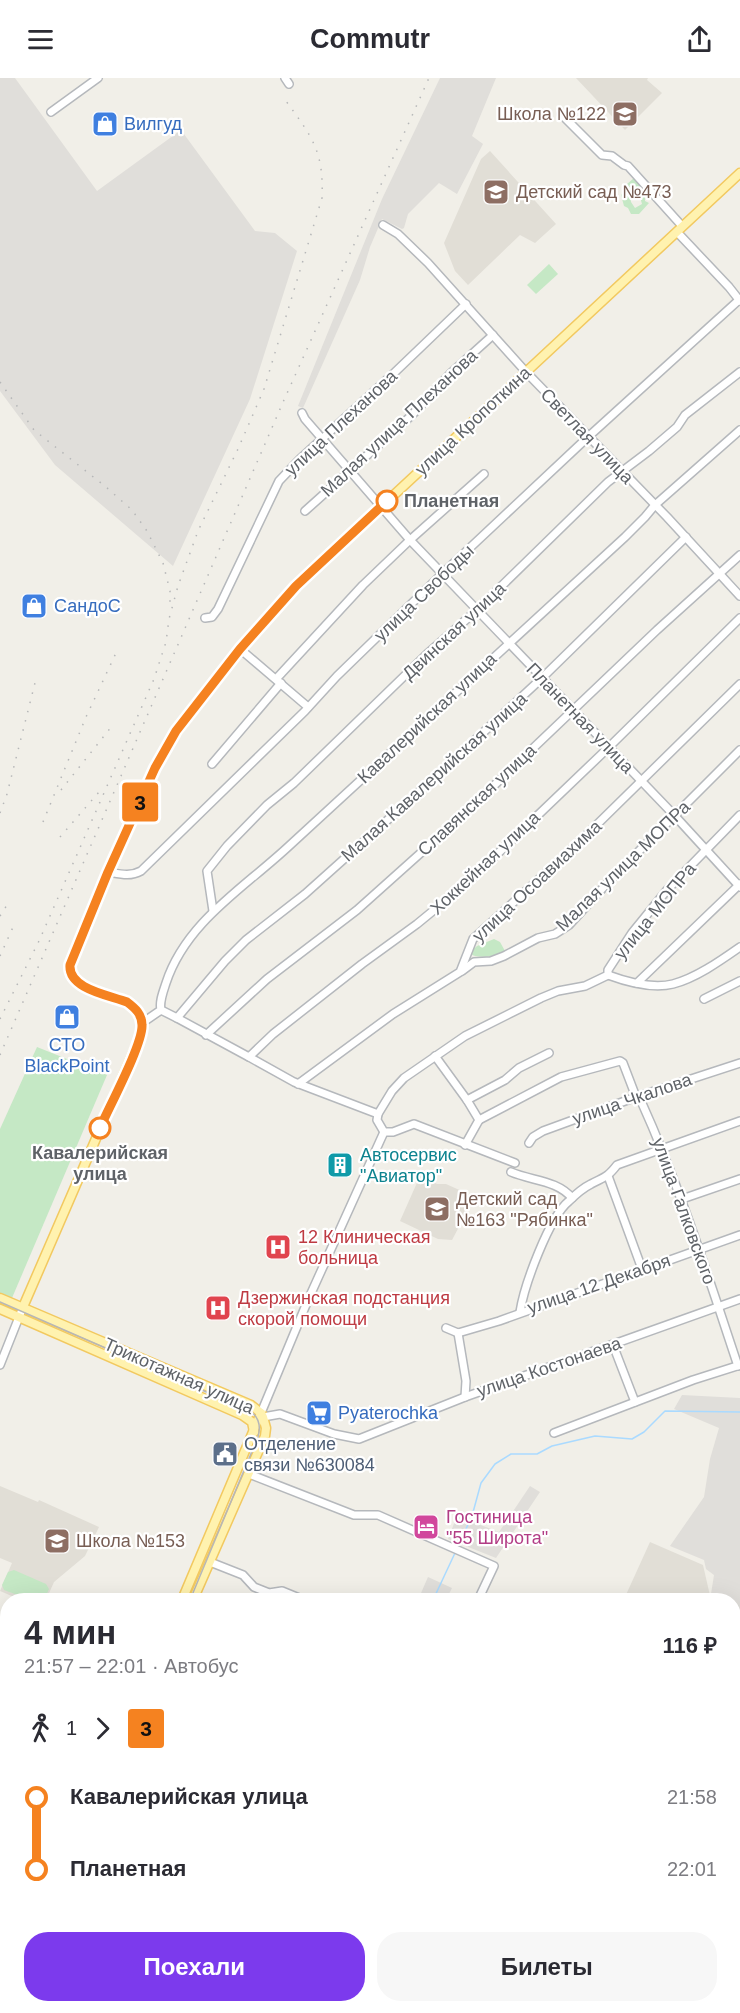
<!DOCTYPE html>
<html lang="ru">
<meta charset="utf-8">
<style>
:root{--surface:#fff;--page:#f7f7f7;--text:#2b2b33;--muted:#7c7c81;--accent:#7c3aed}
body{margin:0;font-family:Helvetica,sans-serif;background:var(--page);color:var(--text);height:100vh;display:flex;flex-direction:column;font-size:22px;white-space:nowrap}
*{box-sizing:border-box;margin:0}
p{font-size:20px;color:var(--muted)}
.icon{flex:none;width:33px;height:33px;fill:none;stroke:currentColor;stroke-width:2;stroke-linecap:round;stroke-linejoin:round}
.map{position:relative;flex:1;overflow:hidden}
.drawer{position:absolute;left:0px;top:1515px;width:741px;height:420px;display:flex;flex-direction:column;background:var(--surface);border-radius:24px 24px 0 0;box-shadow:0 6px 24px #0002}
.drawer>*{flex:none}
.badge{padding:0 12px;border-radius:4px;font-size:21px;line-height:39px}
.map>.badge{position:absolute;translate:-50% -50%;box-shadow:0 0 0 3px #fff}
.legs{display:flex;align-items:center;gap:9px;height:66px;padding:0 24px;font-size:20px}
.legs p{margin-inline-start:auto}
.summary{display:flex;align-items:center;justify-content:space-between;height:102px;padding:0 24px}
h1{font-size:33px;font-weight:700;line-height:45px}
.primary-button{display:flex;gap:12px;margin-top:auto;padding:12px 24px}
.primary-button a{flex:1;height:69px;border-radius:24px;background:var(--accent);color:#fff;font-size:24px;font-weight:700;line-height:69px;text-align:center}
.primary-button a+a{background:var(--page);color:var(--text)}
ul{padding:0 24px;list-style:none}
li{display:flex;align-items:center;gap:21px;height:72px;font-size:22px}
li i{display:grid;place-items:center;width:9px;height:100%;margin:0 8px;background:currentColor}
li i::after{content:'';width:15px;height:15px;margin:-8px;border:4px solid;border-radius:50%;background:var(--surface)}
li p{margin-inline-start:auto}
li:first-child i{background:linear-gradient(#0000 50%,currentColor 0)}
li:last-child i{background:linear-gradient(currentColor 50%,#0000 0)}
header{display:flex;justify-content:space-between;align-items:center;height:78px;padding:0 24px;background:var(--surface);font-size:27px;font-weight:700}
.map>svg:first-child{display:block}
</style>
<header><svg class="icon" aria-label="menu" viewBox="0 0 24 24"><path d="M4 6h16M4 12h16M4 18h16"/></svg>Commutr<svg class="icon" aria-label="share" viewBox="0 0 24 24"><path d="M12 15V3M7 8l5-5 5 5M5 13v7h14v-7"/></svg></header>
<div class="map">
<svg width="740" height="1935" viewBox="0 0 740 1935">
<rect width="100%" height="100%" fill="#f1efe8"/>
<!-- industrial -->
<g fill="#e0deda">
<path d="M 0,0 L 15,0 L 97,113 L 181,52 L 255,153 L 275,155 L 297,173 L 250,321 L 173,488 L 55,387 L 0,313 Z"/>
<path d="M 440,0 L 496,0 L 472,58 L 483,66 L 457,116 L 439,105 L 408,136 L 404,150 L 402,151 L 382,141 L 370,169 L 360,202 L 303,330 L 298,328 L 382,121 Z"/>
<path d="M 682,1317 L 740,1320 L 740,1599 L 734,1596 L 734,1522 L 716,1522 L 711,1516 L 714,1497 L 706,1491 L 704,1482 L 670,1468 L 704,1419 L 710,1381 L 719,1350 L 674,1331 Z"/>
<path d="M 530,1408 L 540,1414 L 496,1480 L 448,1461 L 457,1438 L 499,1454 Z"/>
<path d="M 428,1499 L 452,1510 L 446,1522 L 418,1522 Z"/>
</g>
<!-- education -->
<g fill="#e1ded6">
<path d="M 576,0 L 648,0 L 647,2 L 662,15 L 625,52 Z"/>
<path d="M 490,73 L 556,146 L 535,165 L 520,157 L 468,207 L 455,193 L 444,165 L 481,81 Z"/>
<path d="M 420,1098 L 437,1106 L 446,1106 L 475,1119 L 452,1162 L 438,1161 L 400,1143 Z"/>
<path d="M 0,1408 L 38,1424 L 39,1422 L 99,1449 L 85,1478 L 54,1504 L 46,1522 L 21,1522 L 0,1513 L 12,1485 L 0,1480 Z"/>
<path d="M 650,1464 L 703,1487 L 711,1522 L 626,1522 L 625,1519 Z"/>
<path d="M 0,1663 L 8,1667 L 7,1709 L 0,1725 Z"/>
</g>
<!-- green -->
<g fill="#c5e8c5">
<path d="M 634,100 L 645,112 L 645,123 L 649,125 L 639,136 L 631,136 L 628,130 L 624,128 L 621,117 L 625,111 L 629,112 L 631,124 L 635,130 L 642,126 L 640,119 L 636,118 L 627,106 Z"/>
<path d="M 549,186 L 558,196 L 536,216 L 527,207 Z"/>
<path d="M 494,861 L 500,864 L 505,873 L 504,874 C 494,878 478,882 469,875 L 477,868 Z"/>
<path d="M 37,969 L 107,997 L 12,1220 L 0,1215 L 0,1051 Z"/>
<path d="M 14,1492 L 46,1506 L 49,1511 L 44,1522 L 31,1522 L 4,1512 L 2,1507 L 8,1494 Z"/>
<path d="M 0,1567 L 7,1570 L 7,1667 L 0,1663 Z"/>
</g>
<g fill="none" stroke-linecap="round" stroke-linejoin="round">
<!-- stream -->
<g stroke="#aadaff" stroke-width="1.5">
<path d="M 458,1468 L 472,1438 L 481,1405 L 495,1386 L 511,1376 L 537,1376 L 552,1368 L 595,1358 L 632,1361 L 644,1354 L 665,1333 L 740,1334"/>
<path d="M 433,1522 L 455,1475"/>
<path d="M 251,1935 L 255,1928"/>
</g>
<!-- minor casing -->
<g stroke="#b5b8bc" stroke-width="10">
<g id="minor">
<path d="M 285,0 L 289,6"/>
<path d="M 51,34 L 98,0"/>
<path d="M 561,36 L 602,77 L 612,78 L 624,87 L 628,88 L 682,148"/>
<path d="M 383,147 L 398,156 L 428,185 L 526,294 L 667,439 L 740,518"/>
<path d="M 677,154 L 729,209 L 740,223"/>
<path d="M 302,335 L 305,341 L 410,462 L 675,738 L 740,809"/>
<path d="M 305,433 L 412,337 L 451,295 L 493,257"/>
<path d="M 205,540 L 212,539 L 218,531 L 279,403 L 300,381 L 393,296 L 466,226"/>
<path d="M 240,571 L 308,629"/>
<path d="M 277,600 L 363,507 L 410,462 L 484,396"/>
<path d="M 212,686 L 281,605"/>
<path d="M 108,794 C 120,796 130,799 141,793 L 305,633 L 337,598 L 442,496 L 588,359 L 740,221"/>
<path d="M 213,833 L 207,793 L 227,768 L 267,727 L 294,705 L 427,576 L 477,532 L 608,404 L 649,373 L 677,349 L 685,337 L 740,294"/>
<path d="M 462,893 L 474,884 L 491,883 L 504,878 L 538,860 L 555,856 L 569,847 L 612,800 L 740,672"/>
<path d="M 608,897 C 627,904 653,911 673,906 C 696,900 720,883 740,869"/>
<path d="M 637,905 L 740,806"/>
<path d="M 704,921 L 740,903"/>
<path d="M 161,932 L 177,940 L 225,883 L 246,862 L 305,816 L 421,712 L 542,600 L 686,459"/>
<path d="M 177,940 L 249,979 L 273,956 L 362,886 L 417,846 L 467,805 L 608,670 L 740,540"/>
<path d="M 142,945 L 161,932 C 159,924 163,914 166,905 C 186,844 244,810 289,768 L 625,459 L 645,439 L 655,427 L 740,352"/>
<path d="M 206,957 L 267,901 L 357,832 L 462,738 L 657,552 L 740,477"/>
<path d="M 435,978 L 467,1022 L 479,1042 L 465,1067"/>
<path d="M 249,979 L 294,1004 L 378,1036 L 377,1042 L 384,1054 L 393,1054 L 414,1046 L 515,1085"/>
<path d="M 298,1006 L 393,936 L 460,894 L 473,861 L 570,773 L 740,606"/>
<path d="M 467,1022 L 505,1002 L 519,990 L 549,975"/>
<path d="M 378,1036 L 392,1013 L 404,1000 L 465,958 L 541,920 L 558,913 L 585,908 L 608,897 L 608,892 L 632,855 L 667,812 L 740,737"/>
<path d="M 479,1042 L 561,999 L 620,983 L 623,985 L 636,1019 L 641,1023 C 680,1109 708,1198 738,1288"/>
<path d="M 529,1065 L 533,1059 L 543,1053 L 636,1019 L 740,985"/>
<path d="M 511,1094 C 532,1103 557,1102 572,1120"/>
<path d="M 608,1098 L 642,1191"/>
<path d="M 682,1121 L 740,1101"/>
<path d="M 520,1234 C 524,1208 549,1139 569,1123 C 575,1117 583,1110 591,1106 C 604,1099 607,1100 617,1087 L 740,1043"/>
<path d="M 446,1250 L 458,1255"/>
<path d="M 458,1255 L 499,1243 L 740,1157"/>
<path d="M 458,1255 L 466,1303 L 465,1319"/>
<path d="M 613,1267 L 635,1324"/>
<path d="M 0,1287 L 23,1229"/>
<path d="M 261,1335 L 308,1222 L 384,1054"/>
<path d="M 263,1339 L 280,1336 L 334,1356 L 359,1361 L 465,1319 L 740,1221"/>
<path d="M 554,1355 L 693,1302 L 740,1287"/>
<path d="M 249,1396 L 354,1437 L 378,1437 L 494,1488 L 478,1522"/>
<path d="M 210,1484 L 243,1497 L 254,1509 L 269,1515 L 282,1513 L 304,1522"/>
<path d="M 0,1558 L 8,1561"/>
<path d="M 734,1601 L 740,1603"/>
<path d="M 0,1823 L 8,1826"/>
<path d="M 734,1869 L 740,1871"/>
<path d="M 735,1935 L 740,1921"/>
</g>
</g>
<!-- major casing -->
<g stroke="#f2c960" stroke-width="11">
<g id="major">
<path d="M 0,1220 L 251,1327 L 261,1335 L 263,1339 L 266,1350 L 265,1358 L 193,1522"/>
<path d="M 23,1229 L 140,959 C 143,944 141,933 127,925 C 109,917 68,911 70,887 L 108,794 L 155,690 L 170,663 L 240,571 L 296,508 L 740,95"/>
<path d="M 0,1231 L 242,1337 L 252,1344 L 254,1354"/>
<path d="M 182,1522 L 261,1335"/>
<path d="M 2,1935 L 8,1923"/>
<path d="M 14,1935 L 18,1928"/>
</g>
</g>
<!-- minor -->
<use href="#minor" stroke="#fff" stroke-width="7"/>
<!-- major -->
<use href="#major" stroke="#fff2af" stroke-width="8"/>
<!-- tram -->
<g stroke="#b6b7b8" stroke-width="1.5">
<path d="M 0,1224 L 250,1333 C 259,1339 261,1348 258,1359 L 190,1522"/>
<path d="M 12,1935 L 15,1928"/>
</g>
<!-- rail -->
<g stroke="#b6b7b8" stroke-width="1.5" stroke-dasharray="1.5 8" stroke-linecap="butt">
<path d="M 0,304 L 34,352 L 106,409 L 132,432 L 147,453 L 163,485 L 170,513 L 170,526"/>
<path d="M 61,712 L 112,648"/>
<path d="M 0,735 L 7,716 L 36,601"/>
<path d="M 43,744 L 86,639 L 116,575"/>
<path d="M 60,759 L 99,714"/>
<path d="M 0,838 L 7,827"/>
<path d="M 0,878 L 14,847"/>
<path d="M 0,941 L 39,863 L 154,601 L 166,564 L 169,541 L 178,508 L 198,453 L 238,371 L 264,311 L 322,120 C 324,73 312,59 286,23"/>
<path d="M 0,977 L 284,322 L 429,0"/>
</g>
</g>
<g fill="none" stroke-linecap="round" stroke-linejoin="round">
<!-- line-1 casing -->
<g stroke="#fff" stroke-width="14">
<path id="line-1" d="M 100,1050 C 109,1029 143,966 142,947 C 142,936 135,930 127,924 C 109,917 68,911 70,887 L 108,794 L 155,690 L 176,653 L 240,571 L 296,508 L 387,423"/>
</g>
<!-- line-1 -->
<use href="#line-1" stroke="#f58220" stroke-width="9"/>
</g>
<!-- icons -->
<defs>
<g id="school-square" transform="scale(1.35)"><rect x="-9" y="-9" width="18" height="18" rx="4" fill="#8d6e63" stroke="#fff"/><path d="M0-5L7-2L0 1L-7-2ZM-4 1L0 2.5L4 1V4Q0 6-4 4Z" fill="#fff"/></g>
<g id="shop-square" transform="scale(1.35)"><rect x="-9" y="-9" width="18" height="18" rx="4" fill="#3f7fe0" stroke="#fff"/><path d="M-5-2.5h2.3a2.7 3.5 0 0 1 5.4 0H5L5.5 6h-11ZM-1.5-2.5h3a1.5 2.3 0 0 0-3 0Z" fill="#fff"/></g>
<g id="building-square" transform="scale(1.35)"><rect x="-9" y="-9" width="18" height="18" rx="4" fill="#0f9aa8" stroke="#fff"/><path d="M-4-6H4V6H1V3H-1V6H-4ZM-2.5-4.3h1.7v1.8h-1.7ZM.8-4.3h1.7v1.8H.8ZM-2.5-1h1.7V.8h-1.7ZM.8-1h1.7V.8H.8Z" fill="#fff"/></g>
<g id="hospital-square" transform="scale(1.35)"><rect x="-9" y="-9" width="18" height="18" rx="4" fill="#e0444e" stroke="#fff"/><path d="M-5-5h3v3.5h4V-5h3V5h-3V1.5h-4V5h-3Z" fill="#fff"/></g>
<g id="supermarket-square" transform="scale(1.35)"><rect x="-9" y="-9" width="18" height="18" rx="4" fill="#3f7fe0" stroke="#fff"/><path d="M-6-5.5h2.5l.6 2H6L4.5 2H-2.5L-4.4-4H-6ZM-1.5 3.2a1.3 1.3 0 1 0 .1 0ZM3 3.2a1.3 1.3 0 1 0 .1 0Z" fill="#fff"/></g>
<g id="civic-square" transform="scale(1.35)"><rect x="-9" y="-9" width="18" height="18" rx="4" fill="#5c6f8a" stroke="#fff"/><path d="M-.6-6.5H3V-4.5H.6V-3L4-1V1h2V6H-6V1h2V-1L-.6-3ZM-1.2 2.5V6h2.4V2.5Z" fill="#fff"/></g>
<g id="hotel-square" transform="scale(1.35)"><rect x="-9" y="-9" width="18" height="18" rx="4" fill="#d1479c" stroke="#fff"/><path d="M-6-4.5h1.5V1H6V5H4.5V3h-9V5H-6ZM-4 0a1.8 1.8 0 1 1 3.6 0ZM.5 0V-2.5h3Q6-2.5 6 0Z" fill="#fff"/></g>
</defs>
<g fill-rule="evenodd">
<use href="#school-square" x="625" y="36"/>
<use href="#shop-square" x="105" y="46"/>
<use href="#school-square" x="496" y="114"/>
<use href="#shop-square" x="34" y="528"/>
<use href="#shop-square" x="67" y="939"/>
<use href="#building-square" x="340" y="1087"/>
<use href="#school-square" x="437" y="1131"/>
<use href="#hospital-square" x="278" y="1169"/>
<use href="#hospital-square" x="218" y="1230"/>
<use href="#supermarket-square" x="319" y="1335"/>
<use href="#civic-square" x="225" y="1376"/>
<use href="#hotel-square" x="426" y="1449"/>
<use href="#school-square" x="57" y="1463"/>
</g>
<!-- markers -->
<g fill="#fff" stroke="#f58220" stroke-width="3">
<circle cx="387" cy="423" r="10"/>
<circle cx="100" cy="1050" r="10"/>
</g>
<g text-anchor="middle" stroke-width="4.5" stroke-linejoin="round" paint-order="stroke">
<!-- education labels -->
<g font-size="18" fill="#785e54" stroke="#fff" text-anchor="start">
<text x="606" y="42" text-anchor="end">Школа №122</text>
<text x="516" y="120">Детский сад №473</text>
<text x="456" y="1127">Детский сад<tspan x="456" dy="21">№163 "Рябинка"</tspan></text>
<text x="76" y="1469">Школа №153</text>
</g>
<!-- shop labels -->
<g font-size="18" fill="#366cbe" stroke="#fff" text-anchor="start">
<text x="124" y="52">Вилгуд</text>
<text x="54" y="534">СандоС</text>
<text x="67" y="973" text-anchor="middle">СТО<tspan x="67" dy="21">BlackPoint</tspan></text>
<text x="338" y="1341">Pyaterochka</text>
</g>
<!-- street labels -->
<g font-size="18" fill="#5f6368" stroke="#fff">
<text transform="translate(473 343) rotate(-43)" y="6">улица Кропоткина</text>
<text transform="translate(341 345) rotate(-43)" y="6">улица Плеханова</text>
<text transform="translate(399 345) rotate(-43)" y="6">Малая улица Плеханова</text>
<text transform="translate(587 358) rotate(46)" y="6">Светлая улица</text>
<text transform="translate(424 515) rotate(-44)" y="6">улица Свободы</text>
<text transform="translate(454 553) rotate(-43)" y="6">Двинская улица</text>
<text transform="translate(427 640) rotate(-43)" y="6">Кавалерийская улица</text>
<text transform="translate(580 640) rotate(46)" y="6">Планетная улица</text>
<text transform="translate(434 699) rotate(-42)" y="6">Малая Кавалерийская улица</text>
<text transform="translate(477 722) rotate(-43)" y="6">Славянская улица</text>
<text transform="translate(485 785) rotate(-43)" y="6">Хоккейная улица</text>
<text transform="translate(623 788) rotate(-44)" y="6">Малая улица МОПРа</text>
<text transform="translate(537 803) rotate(-43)" y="6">улица Осоавиахима</text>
<text transform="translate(655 833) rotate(-51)" y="6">улица МОПРа</text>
<text transform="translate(632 1021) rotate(-19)" y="6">улица Чкалова</text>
<text transform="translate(684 1133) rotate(70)" y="6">улица Галковского</text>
<text transform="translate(599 1206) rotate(-19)" y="6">улица 12 Декабря</text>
<text transform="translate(549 1289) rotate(-19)" y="6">улица Костонаева</text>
<text transform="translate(179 1298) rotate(24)" y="6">Трикотажная улица</text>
</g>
<!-- stop labels -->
<g font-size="18" font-weight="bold" fill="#5f6368" stroke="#fff" text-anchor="start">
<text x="404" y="429">Планетная</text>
<text x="100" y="1081" text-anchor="middle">Кавалерийская<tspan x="100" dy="21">улица</tspan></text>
</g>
<!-- culture labels -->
<g font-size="18" fill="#0d838f" stroke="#fff" text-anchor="start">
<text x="360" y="1083">Автосервис<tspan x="360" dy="21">"Авиатор"</tspan></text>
</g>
<!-- health labels -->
<g font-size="18" fill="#be3a42" stroke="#fff" text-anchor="start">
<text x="298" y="1165">12 Клиническая<tspan x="298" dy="21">больница</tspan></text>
<text x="238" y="1226">Дзержинская подстанция<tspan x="238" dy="21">скорой помощи</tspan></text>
</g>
<!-- service labels -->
<g font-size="18" fill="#4e5e75" stroke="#fff" text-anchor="start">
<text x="244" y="1372">Отделение<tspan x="244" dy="21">связи №630084</tspan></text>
</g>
<!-- hotel labels -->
<g font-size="18" fill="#b23c85" stroke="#fff" text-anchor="start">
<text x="446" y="1445">Гостиница<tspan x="446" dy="21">"55 Широта"</tspan></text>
</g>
</g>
</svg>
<b class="badge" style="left:140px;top:724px;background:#f58220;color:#111">3</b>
<section class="drawer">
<div class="summary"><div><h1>4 мин</h1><p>21:57 – 22:01 · Автобус</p></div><b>116 ₽</b></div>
<div class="legs"><svg class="icon" aria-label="walk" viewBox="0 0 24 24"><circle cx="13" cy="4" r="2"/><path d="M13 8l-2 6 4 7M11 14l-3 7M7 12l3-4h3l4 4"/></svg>1<svg class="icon" aria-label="forward" viewBox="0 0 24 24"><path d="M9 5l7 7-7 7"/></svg><b class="badge" style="background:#f58220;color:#111">3</b></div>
<ul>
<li><i style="color:#f58220"></i><b>Кавалерийская улица</b><p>21:58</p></li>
<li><i style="color:#f58220"></i><b>Планетная</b><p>22:01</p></li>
</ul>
<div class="primary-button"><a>Поехали</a><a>Билеты</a></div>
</section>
</div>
